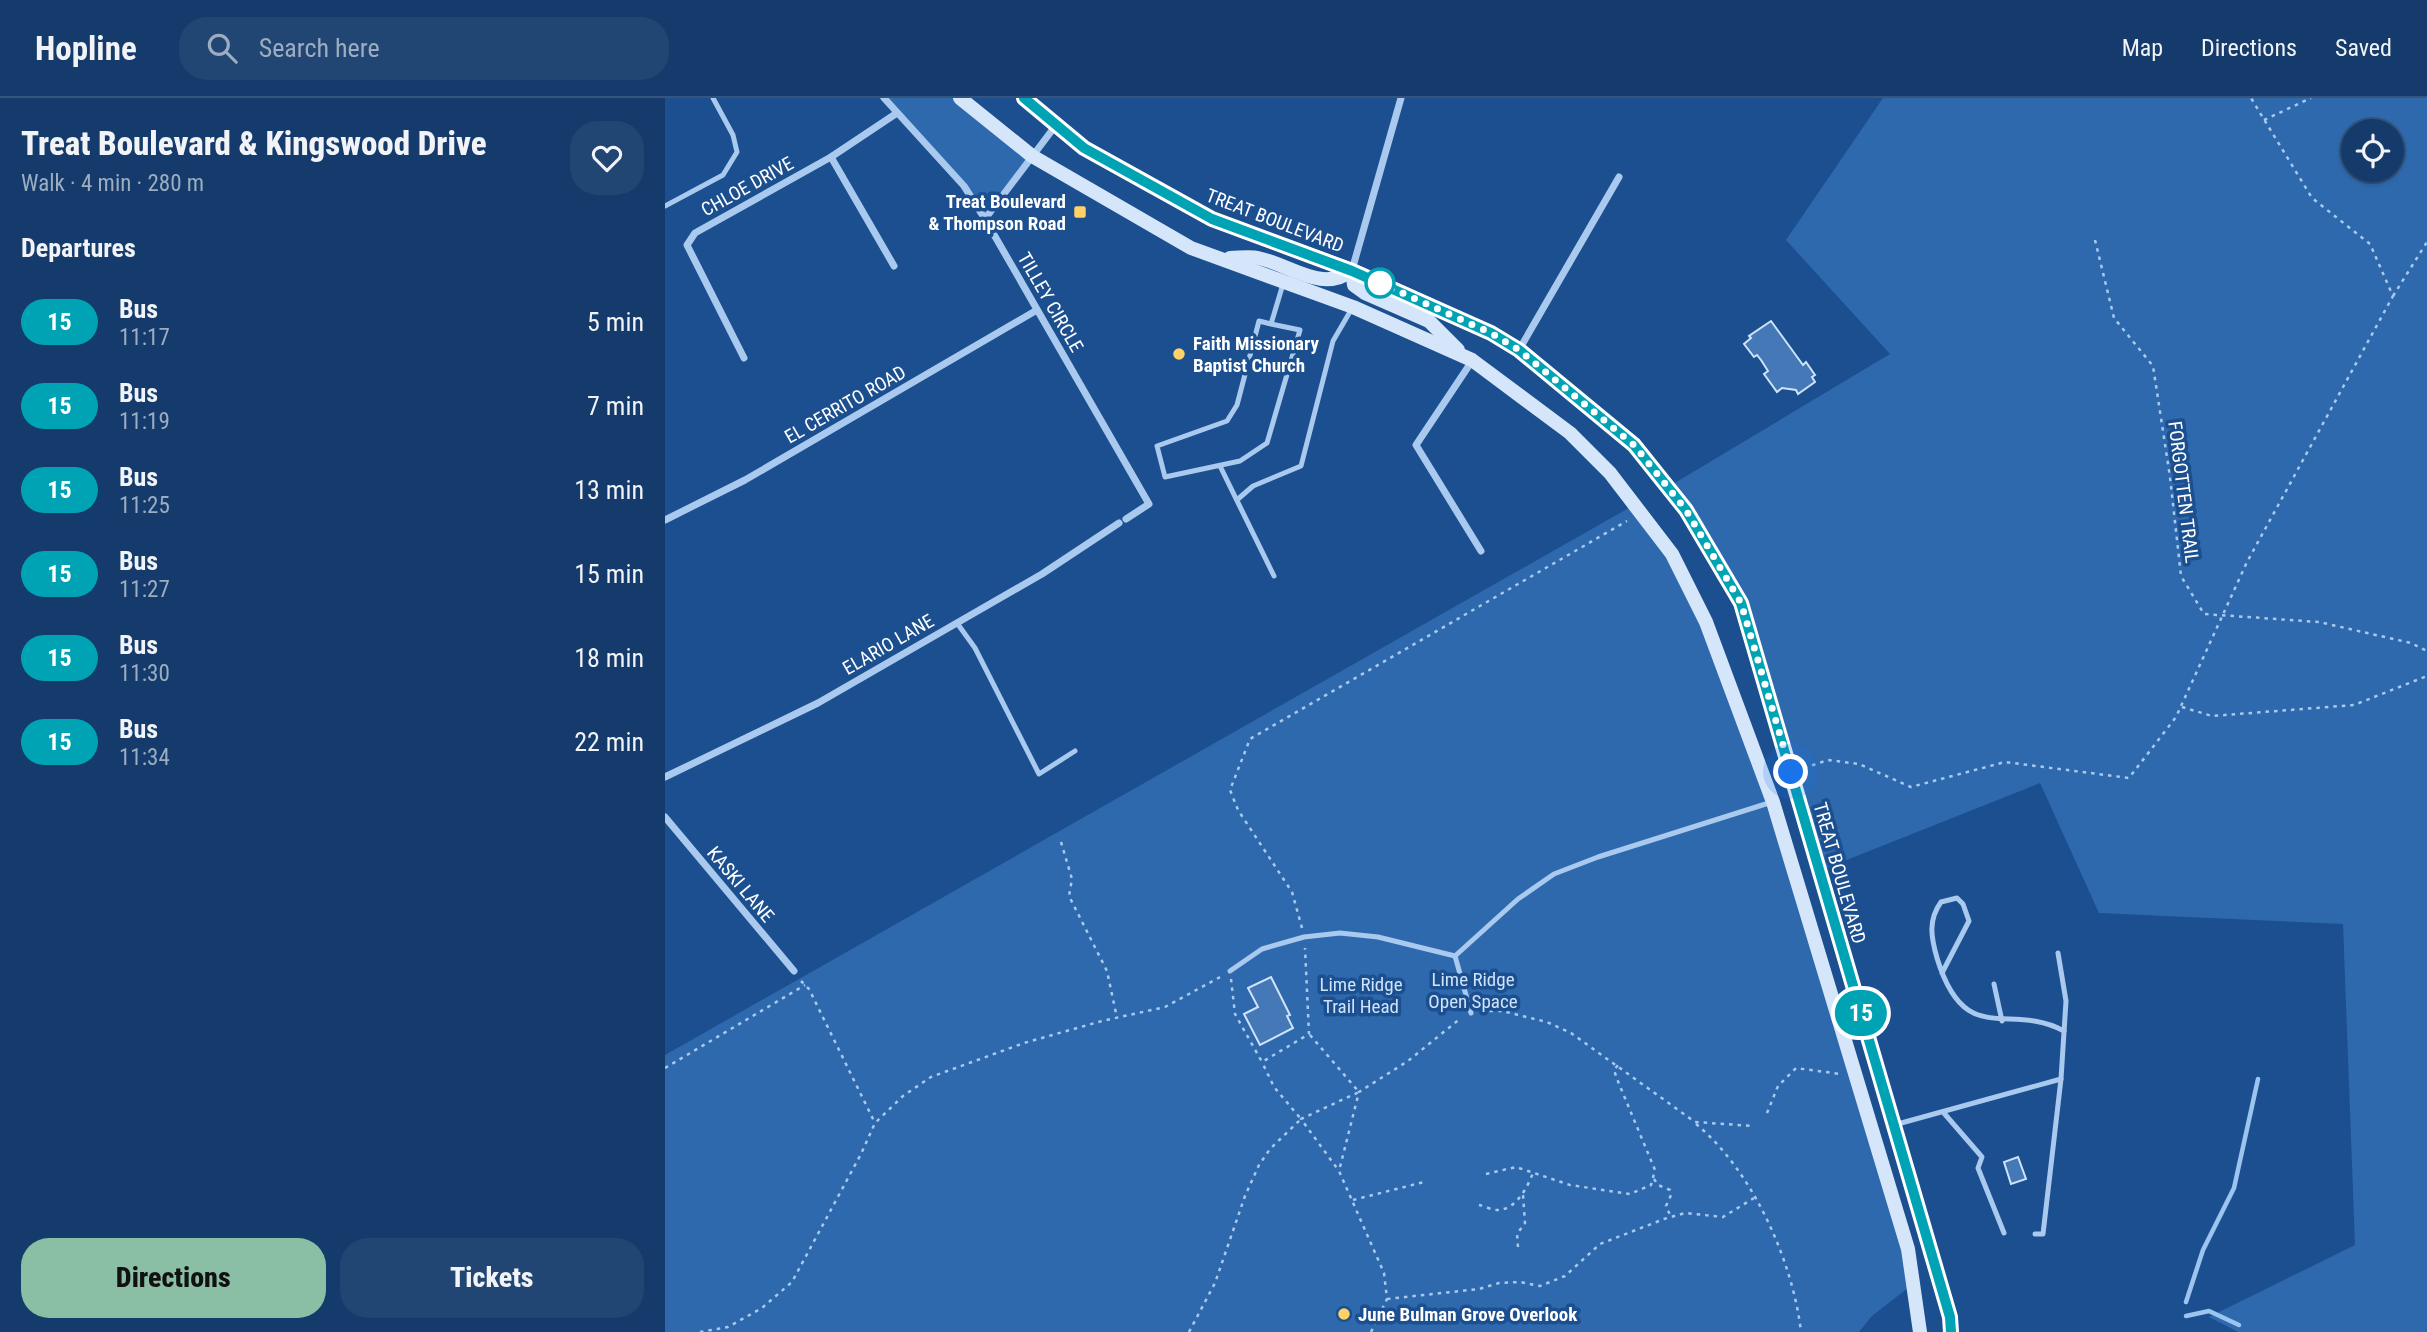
<!DOCTYPE html>
<meta charset="utf-8">
<style>
:root{--surface:#143b6b;--page:#214673;--text:#f1f3f6;--muted:#9dadc1;--line:#33557e;--accent:#8abfa5}
body{margin:0;font-family:"Roboto Condensed",sans-serif;background:var(--page);color:var(--text);height:100vh;display:flex;flex-direction:column;font-size:26px;white-space:nowrap}
*{box-sizing:border-box;margin:0}
p{font-size:23px;color:var(--muted)}
.icon{flex:none;width:38px;height:38px;fill:none;stroke:currentColor;stroke-width:2;stroke-linecap:round;stroke-linejoin:round}
.map{position:relative;flex:1;overflow:hidden}
.panel{display:flex;flex-direction:column;background:var(--surface);width:665px}
.panel>*{flex:none}
.badge{padding:0 14px;border-radius:23px;font-size:24px;line-height:46px}
.buttons{position:absolute;left:1676px;top:21px;display:grid;gap:14px}
.buttons a{display:grid;place-items:center;width:63px;height:63px;border-radius:50%;background:var(--surface);box-shadow:0 2px 5px #0004,0 0 0 2px var(--line);font-size:35px}
.you{position:absolute;width:35px;height:35px;margin:-18px;border:5px solid #fff;border-radius:50%;background:#1a73e8;box-shadow:0 0 0 10px #1a73e833}
.map>.badge{position:absolute;translate:-50% -50%;box-shadow:0 0 0 4px #fff}
h2{padding:0 21px;font-size:26px;line-height:63px}
.round{display:grid;place-items:center;flex:none;width:74px;height:74px;border-radius:28px;background:var(--page)}
.headline{display:flex;align-items:center;justify-content:space-between;height:119px;padding:0 21px}
h1{font-size:33px;font-weight:800;line-height:52px}
.primary-button{display:flex;gap:14px;margin-top:auto;padding:14px 21px}
.primary-button a{flex:1;height:80px;border-radius:28px;background:var(--accent);color:#111;font-size:28px;font-weight:800;line-height:80px;text-align:center}
.primary-button a+a{background:var(--page);color:var(--text)}
ul{padding:0;list-style:none}
li{display:flex;align-items:center;gap:21px;height:84px;padding:0 21px}
li div{flex:1}
li b{display:block;font-size:26px}
li em{font-style:normal}
li .badge{min-width:77px;font-weight:700;text-align:center}
header{display:flex;align-items:center;gap:42px;box-sizing:border-box;height:98px;padding:0 35px;background:var(--surface);border-bottom:2px solid var(--line)}
header strong{font-size:33px}
nav{display:flex;gap:38px;margin-inline-start:auto;font-size:24px}
.search{width:490px;height:63px;background:var(--page);display:flex;align-items:center;gap:18px;box-sizing:border-box;padding:0 24px;border-radius:28px;color:var(--muted);font-size:26px}
main{display:flex;flex:1;min-height:0}
.map>svg:first-child{display:block}
</style>
<header>
<strong>Hopline</strong>
<div class="search"><svg class="icon" aria-label="search" viewBox="0 0 24 24"><circle cx="10" cy="10" r="6"/><path d="M15 15l6 6"/></svg>Search here</div>
<nav><a>Map</a><a>Directions</a><a>Saved</a></nav>
</header>
<main>
<section class="panel">
<div class="headline"><div><h1>Treat Boulevard &amp; Kingswood Drive</h1><p>Walk · 4 min · 280 m</p></div><a class="round"><svg class="icon" aria-label="heart" viewBox="0 0 24 24"><path d="M12 20l-8-8c-3-5 5-10 8-4 3-6 11-1 8 4z"/></svg></a></div>
<h2>Departures</h2>
<ul>
<li><span class="badge" style="background:#00a3b4;color:#fff">15</span><div><b>Bus</b><p>11:17</p></div><em>5 min</em></li>
<li><span class="badge" style="background:#00a3b4;color:#fff">15</span><div><b>Bus</b><p>11:19</p></div><em>7 min</em></li>
<li><span class="badge" style="background:#00a3b4;color:#fff">15</span><div><b>Bus</b><p>11:25</p></div><em>13 min</em></li>
<li><span class="badge" style="background:#00a3b4;color:#fff">15</span><div><b>Bus</b><p>11:27</p></div><em>15 min</em></li>
<li><span class="badge" style="background:#00a3b4;color:#fff">15</span><div><b>Bus</b><p>11:30</p></div><em>18 min</em></li>
<li><span class="badge" style="background:#00a3b4;color:#fff">15</span><div><b>Bus</b><p>11:34</p></div><em>22 min</em></li>
</ul>
<div class="primary-button"><a>Directions</a><a>Tickets</a></div>
</section>
<div class="map">
<svg width="1762" height="1234" viewBox="0 0 1762 1234">
<rect width="100%" height="100%" fill="#1b4f8f"/>
<!-- green -->
<g fill="#2e69ad" fill-rule="evenodd">
<path d="M 219,0 L 295,0 L 367,58 L 320,121 L 299,88 Z"/>
<path d="M 1218,0 L 1762,0 L 1762,1234 L 1573,1234 L 1544,1219 L 1690,1147 L 1678,826 L 1434,815 L 1375,685 L 1154,773 L 1076,505 L 1003,389 L 1225,256 L 1121,142 ZM 1689,33 L 1727,33 L 1727,72 L 1689,72 Z"/>
<path d="M 969,407 L 1007,456 L 1108,704 L 1248,1186 L 1207,1218 L 1194,1234 L 0,1234 L 0,957 Z"/>
</g>
<g fill="none" stroke-linecap="round" stroke-linejoin="round">
<!-- stream -->
<g stroke="#9cc4f0" stroke-width="4.5">
<path d="M 1521,1204 L 1538,1152 L 1569,1090 L 1593,981"/>
<path d="M 1521,1218 L 1544,1213 L 1574,1227"/>
</g>
</g>
<!-- building -->
<g fill="#4478b7" stroke="#cfe3fa" stroke-width="2">
<path d="M 1106,223 L 1138,267 L 1141,264 L 1150,277 L 1147,279 L 1150,284 L 1133,296 L 1131,292 L 1117,290 L 1112,294 L 1099,276 L 1103,273 L 1096,262 L 1092,257 L 1089,259 L 1079,246 L 1086,240 L 1084,238 Z"/>
<path d="M 606,879 L 625,917 L 622,918 L 628,930 L 595,947 L 579,916 L 593,909 L 583,890 Z"/>
<path d="M 1353,1059 L 1361,1081 L 1346,1086 L 1339,1064 Z"/>
</g>
<g fill="none" stroke-linecap="round" stroke-linejoin="round">
<!-- path -->
<g stroke="#a9c9ee" stroke-width="2.5" stroke-dasharray="3.5 5" stroke-linecap="butt">
<path d="M 1599,22 L 1646,0"/>
<path d="M 1430,142 L 1449,220 L 1488,268 L 1505,379 L 1516,478 L 1539,516 L 1654,524 L 1746,545 L 1762,553"/>
<path d="M 1728,198 L 1762,144"/>
<path d="M 1517,609 L 1547,618 L 1689,607 L 1762,578"/>
<path d="M 1139,670 L 1163,662 L 1194,666 L 1246,689 L 1340,664 L 1464,680 L 1511,619 L 1582,464 L 1728,198 L 1705,146 L 1647,100 L 1586,0"/>
<path d="M 396,744 L 407,781 L 404,798 L 442,873 L 452,920"/>
<path d="M 637,830 L 627,794 L 573,712 L 565,692 L 585,641 L 962,423"/>
<path d="M 566,881 L 570,916 L 597,964 L 644,936 L 640,850"/>
<path d="M 136,883 L 144,891 L 210,1025"/>
<path d="M 816,913 L 837,913 L 882,924 L 906,935 L 1030,1024 L 1088,1028"/>
<path d="M 645,937 L 694,994 L 636,1021 L 674,1073"/>
<path d="M 0,970 L 140,887"/>
<path d="M 1102,1015 L 1113,988 L 1131,970 L 1175,976"/>
<path d="M 1031,1026 C 1087,1072 1128,1163 1136,1234"/>
<path d="M 821,1076 L 851,1069 L 905,1087 L 965,1096 L 986,1087 L 990,1072 L 952,981 L 949,972 L 953,967"/>
<path d="M 989,1081 L 993,1087 L 1005,1092 L 1006,1097 L 1001,1108 L 1006,1119"/>
<path d="M 688,1102 L 759,1084"/>
<path d="M 814,1107 C 819,1108 827,1112 832,1112 C 851,1112 862,1090 868,1075"/>
<path d="M 853,1149 L 852,1136 L 860,1125 L 858,1097"/>
<path d="M 722,1201 L 814,1191 L 834,1185 L 855,1184 L 875,1188 L 900,1178 L 935,1146 L 999,1121 L 1020,1115 L 1058,1119 L 1089,1100"/>
<path d="M 35,1234 L 63,1229 L 97,1210 L 127,1184 L 196,1056 L 210,1025 L 238,998 L 266,979 L 359,945 L 437,923 L 500,909 L 557,878"/>
<path d="M 524,1234 L 550,1185 L 580,1098 L 594,1067 L 605,1051 L 636,1021 L 609,989 L 597,964"/>
<path d="M 706,1234 L 722,1201 L 719,1175 L 674,1073 L 694,994 L 743,963 L 796,920"/>
</g>
<!-- lane -->
<g stroke="#a9c9ee" stroke-width="5">
<path d="M 0,108 L 58,77 L 72,54 L 68,37 L 48,0"/>
<path d="M 606,226 L 635,232 L 602,345 L 575,363 L 500,379 L 492,348 L 562,323 L 572,307 L 594,223 L 606,226 L 618,186"/>
<path d="M 555,368 L 609,478"/>
<path d="M 573,401 L 588,388 L 636,368 L 668,243 L 686,212"/>
<path d="M 292,525 L 310,550 L 374,676 L 410,653"/>
<path d="M 790,858 L 806,915"/>
<path d="M 565,873 L 597,851 L 639,839 L 675,835 L 713,839 L 790,858 L 853,801 L 889,776 L 933,759 L 1107,704"/>
<path d="M 1277,875 L 1304,823 L 1298,806 L 1292,800 L 1276,804 C 1263,822 1266,839 1272,860 C 1300,952 1344,903 1399,933"/>
<path d="M 1329,886 L 1337,923"/>
<path d="M 1278,1014 L 1317,1059 L 1313,1070 L 1339,1135"/>
<path d="M 1229,1027 L 1396,981 L 1401,903 L 1393,855"/>
<path d="M 1370,1136 L 1378,1136 L 1396,981"/>
</g>
<!-- street -->
<g stroke="#a9c9ee" stroke-width="7">
<path d="M 219,0 L 299,88 L 320,121"/>
<path d="M 391,27 L 320,121 L 484,406 L 461,421"/>
<path d="M 166,59 L 229,168"/>
<path d="M 687,172 L 736,0"/>
<path d="M 854,252 L 954,79"/>
<path d="M 79,260 L 22,147 L 30,135 L 166,59 L 232,15"/>
<path d="M 807,263 L 751,347 L 816,453"/>
<path d="M 0,422 L 80,382 L 372,212"/>
<path d="M 0,679 L 153,605 L 377,476 L 454,425"/>
<path d="M 0,719 L 129,873"/>
</g>
<!-- secondary -->
<g stroke="#d6e6fa" stroke-width="14">
<path d="M 295,0 L 367,58 L 526,150 L 688,209 L 807,262 L 905,335 L 945,375 L 1007,456 L 1041,524 L 1108,704 L 1243,1151 L 1255,1234"/>
<path d="M 359,0 L 419,50 L 547,121 L 687,172 L 826,235 L 854,252 L 969,347 L 1021,412 L 1076,505 L 1285,1219 L 1286,1234"/>
<path d="M 565,160 C 574,160 585,158 593,160 C 624,166 658,196 687,172"/>
<path d="M 687,172 L 689,187 L 700,195 L 764,223 L 793,252"/>
</g>
</g>
<g fill="none" stroke-linecap="round" stroke-linejoin="round">
<!-- line casing -->
<g stroke="#fff" stroke-width="16">
<path id="line" d="M 359,0 L 419,50 L 547,121 L 687,173 L 826,235 L 854,252 L 969,347 L 1021,412 L 1076,505 L 1285,1219 L 1286,1234"/>
</g>
<!-- line -->
<use href="#line" stroke="#00a3b4" stroke-width="10"/>
<!-- walk -->
<path stroke="#fff" stroke-width="7" stroke-dasharray="0 12.6" d="M 715,185 L 826,235 L 854,252 L 969,347 L 1021,412 L 1076,505 L 1126,674"/>
</g>
<!-- markers -->
<g fill="#ffd166" stroke="#1b4f8f" stroke-width="2.5">
<rect x="408" y="107" width="14" height="14" rx="3.5"/>
<circle cx="514" cy="256" r="7"/>
<circle cx="679" cy="1216" r="7"/>
</g>
<circle fill="#fff" stroke="#00a3b4" stroke-width="3.5" cx="715" cy="185" r="14"/>
<g text-anchor="middle" stroke-width="7" stroke-linejoin="round" paint-order="stroke">
<!-- street labels -->
<g font-size="19" fill="#fff" stroke="#1b4f8f">
<text transform="translate(82 88) rotate(-29)" y="7">CHLOE DRIVE</text>
<text transform="translate(610 122) rotate(21)" y="7">TREAT BOULEVARD</text>
<text transform="translate(386 204) rotate(60)" y="7">TILLEY CIRCLE</text>
<text transform="translate(180 306) rotate(-30)" y="7">EL CERRITO ROAD</text>
<text transform="translate(1519 394) rotate(83)" y="7">FORGOTTEN TRAIL</text>
<text transform="translate(223 546) rotate(-30)" y="7">ELARIO LANE</text>
<text transform="translate(1175 775) rotate(74)" y="7">TREAT BOULEVARD</text>
<text transform="translate(76 786) rotate(50)" y="7">KASKI LANE</text>
</g>
<!-- poi labels -->
<g font-size="19" font-weight="bold" fill="#fff" stroke="#1b4f8f" text-anchor="start">
<text x="401" y="110" text-anchor="end">Treat Boulevard<tspan x="401" dy="22">&amp; Thompson Road</tspan></text>
<text x="528" y="252">Faith Missionary<tspan x="528" dy="22">Baptist Church</tspan></text>
<text x="693" y="1223">June Bulman Grove Overlook</text>
</g>
<!-- park labels -->
<g font-size="19" fill="#cfe3fa" stroke="#1b4f8f">
<text x="808" y="888">Lime Ridge<tspan x="808" dy="22">Open Space</tspan></text>
<text x="696" y="893">Lime Ridge<tspan x="696" dy="22">Trail Head</tspan></text>
</g>
</g>
</svg>
<div class="buttons">
<a><svg class="icon" aria-label="locate" viewBox="0 0 24 24"><circle cx="12" cy="12" r="6"/><path d="M12 2v4M12 18v4M2 12h4M18 12h4"/></svg></a>
</div>
<div class="you" style="left:1126px;top:674px"></div>
<b class="badge" style="left:1196px;top:915px;background:#00a3b4;color:#fff">15</b>
</div>
</main>
